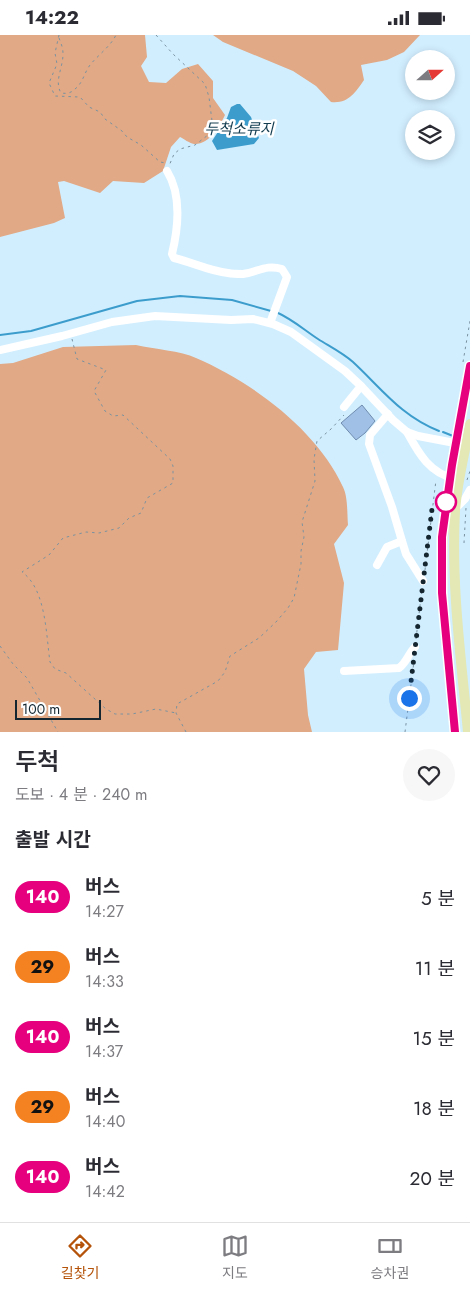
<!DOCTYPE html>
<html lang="ko">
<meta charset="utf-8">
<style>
:root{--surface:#fff;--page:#f7f7f7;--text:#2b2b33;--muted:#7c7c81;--line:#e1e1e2;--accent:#b45309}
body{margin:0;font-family:Jost,"Noto Sans KR",sans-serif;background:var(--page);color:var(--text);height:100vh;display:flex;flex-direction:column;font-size:19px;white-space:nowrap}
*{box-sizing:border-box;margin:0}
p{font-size:16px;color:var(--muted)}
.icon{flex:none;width:28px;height:28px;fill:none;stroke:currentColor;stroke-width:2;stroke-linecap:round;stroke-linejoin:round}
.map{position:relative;height:697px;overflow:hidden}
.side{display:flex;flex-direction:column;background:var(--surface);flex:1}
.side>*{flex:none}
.badge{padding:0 10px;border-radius:16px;font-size:18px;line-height:32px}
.needle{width:32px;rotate:69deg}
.fabs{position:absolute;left:405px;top:15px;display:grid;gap:10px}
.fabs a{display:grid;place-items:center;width:50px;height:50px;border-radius:50%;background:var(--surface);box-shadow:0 2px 8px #0003;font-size:25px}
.scale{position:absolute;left:15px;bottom:12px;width:86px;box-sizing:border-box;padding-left:5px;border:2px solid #142731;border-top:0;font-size:14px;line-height:18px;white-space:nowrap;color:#142731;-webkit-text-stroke:4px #fff;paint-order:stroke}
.you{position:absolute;width:25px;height:25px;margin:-12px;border:4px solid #fff;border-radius:50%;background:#1a73e8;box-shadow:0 0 0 8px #1a73e833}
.map>.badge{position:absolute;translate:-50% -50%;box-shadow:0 0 0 2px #fff}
h2{padding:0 15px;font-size:19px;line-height:45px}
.round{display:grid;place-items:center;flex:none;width:52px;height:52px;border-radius:26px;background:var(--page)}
.headline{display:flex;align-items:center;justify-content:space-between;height:85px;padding:0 15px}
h1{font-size:24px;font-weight:600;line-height:38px}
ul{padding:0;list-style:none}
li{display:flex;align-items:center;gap:15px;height:70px;padding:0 15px}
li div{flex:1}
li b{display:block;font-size:19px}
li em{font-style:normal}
li .badge{min-width:55px;font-weight:700;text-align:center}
.status{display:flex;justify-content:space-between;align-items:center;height:35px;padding:0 25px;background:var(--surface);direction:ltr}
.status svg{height:14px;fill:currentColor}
.dock{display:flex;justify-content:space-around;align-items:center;height:70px;border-top:1px solid var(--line);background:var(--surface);font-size:14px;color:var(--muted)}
.dock a{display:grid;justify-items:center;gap:2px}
.dock .active{color:var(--accent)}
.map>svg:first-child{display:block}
</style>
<div class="status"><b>14:22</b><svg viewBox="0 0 49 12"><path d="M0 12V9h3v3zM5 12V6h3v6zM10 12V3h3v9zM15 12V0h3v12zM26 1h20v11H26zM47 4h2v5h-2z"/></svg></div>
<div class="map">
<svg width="470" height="697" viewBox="0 0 470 697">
<rect width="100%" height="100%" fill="#d1eeff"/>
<!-- green -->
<g fill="#e1a985">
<path d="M 0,0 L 145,0 L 147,22 L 141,31 L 149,47 L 166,48 L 182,34 L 198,29 L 213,46 L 213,63 L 225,80 C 220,91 209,110 194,109 C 189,108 184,104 180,102 L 171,112 L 163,136 L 144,148 L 113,146 L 100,158 L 64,146 L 58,147 L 65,183 L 54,188 L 0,202 Z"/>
<path d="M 213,0 L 420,0 L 404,17 L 387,25 L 361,30 L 364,45 C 355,58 348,69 331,67 L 316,51 L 293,36 L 223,7 Z"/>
<path d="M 136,310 C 154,314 181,316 196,323 C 252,347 317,395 343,452 C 348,462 347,478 348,490 L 334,509 L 344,548 L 338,615 L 316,617 L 304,634 L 308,680 L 312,697 L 0,697 L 0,329 L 13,328 L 63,312 Z"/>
</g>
<!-- water -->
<path fill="#3c9dcc" d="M 237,69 L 240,69 L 251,82 L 259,103 L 254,109 L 217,115 L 212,106 L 227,83 L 231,72 Z"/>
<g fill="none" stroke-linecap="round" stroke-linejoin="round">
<!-- stream -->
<g stroke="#3c9dcc" stroke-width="2">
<path d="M 276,277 C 292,284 303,294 318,304 C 329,311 343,318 353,327 C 382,354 401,381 439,396"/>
<path d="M 0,300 L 31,296 L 137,266 L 180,261 L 232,265 L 271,276"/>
<path d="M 443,397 L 453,401"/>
</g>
</g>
<!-- building -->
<path fill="#a1c0e6" stroke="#6f8caf" d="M 362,370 L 375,386 L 365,398 L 356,405 L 341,388 Z"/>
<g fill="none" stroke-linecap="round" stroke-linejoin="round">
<!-- path -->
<g stroke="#7a92a0" stroke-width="1" stroke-dasharray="2.5 4" stroke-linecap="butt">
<path d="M 59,0 L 55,18 L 57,29 L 49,48 L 55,61 L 80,62 L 89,72 L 100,77 L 105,84 L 122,96 L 127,102 L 141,110 L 160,127 L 166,128"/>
<path d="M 156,0 L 173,19 L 205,49 L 209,62 L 212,86 L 208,100 L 195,110 L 180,114 L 174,119 L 169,131"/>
<path d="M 59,3 C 61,8 63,13 63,19 C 63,33 54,46 61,58 C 67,59 71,58 75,54 C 83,48 84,38 90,30 C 98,20 110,12 116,0"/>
<path d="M 72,304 L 77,324 L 106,335 L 94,356 L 105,376 L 113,381 L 123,380 L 170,424 L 173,431 L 173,448 L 147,463 L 141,478 L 129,483 L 119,493 L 99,498 L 86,497 L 63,503 L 49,520 L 22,537 C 46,554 46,599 50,627 L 55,634 L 66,638 L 106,674 L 115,679 L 132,679 L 156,674 L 176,678"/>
<path d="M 463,327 L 470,286"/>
<path d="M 467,445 L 470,436"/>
<path d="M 464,508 L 466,473"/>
<path d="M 425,535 L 436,445"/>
<path d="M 416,604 L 422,554"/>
<path d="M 0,611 L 13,629 L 27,643 L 58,697"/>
<path d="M 186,697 L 176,678 L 177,669 L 218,646 L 225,637 L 230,621 L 259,603 L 276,587 L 288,573 L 294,563 L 301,529 L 301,516 L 304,502 L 302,487 L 315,446 L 314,424 L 317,406 L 331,394 L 344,380"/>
<path d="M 405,697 L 414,626"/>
</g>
<!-- minor -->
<g stroke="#fff" stroke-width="8">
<path d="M 167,136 C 182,160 178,194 172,219 L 174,223 C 192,227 209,236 228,238 C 233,239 239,239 243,239 C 258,237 266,229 282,234 L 287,242 L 270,288"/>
<path d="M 0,315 L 62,301 L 112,287 L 155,281 L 231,285 L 253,284 L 273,289 L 291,297 L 345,336 L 361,351 L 344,372"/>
<path d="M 361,351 L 393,385 L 407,397 L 418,401 L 460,409"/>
<path d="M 407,397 C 419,419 430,439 456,444"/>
<path d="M 456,473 L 465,464 L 470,455"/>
<path d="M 402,506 L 406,519 L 423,546"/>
<path d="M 377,530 L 387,512 L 402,506 L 392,472 L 369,409 L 370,400 L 388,379"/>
<path d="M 344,636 L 399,633 C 407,627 408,619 415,612"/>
</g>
<!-- major -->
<g stroke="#e3e8b5" stroke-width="10">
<path d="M 455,697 L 442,558 L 443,502 L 452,430 L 470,331"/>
<path d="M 468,697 C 461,623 451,550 455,476 C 457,447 465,417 470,389"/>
</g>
</g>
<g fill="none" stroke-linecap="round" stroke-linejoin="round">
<!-- line casing -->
<g stroke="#fff" stroke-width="11">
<path id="line" d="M 455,697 L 442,558 L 442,502 L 452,430 L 470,331"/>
</g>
<!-- line -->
<use href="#line" stroke="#e6007e" stroke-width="8"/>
<!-- walk -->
<path stroke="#142731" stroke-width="5" stroke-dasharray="0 9" d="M 409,663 L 432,474 L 446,467"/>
</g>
<!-- markers -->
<circle fill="#fff" stroke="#e6007e" stroke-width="2.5" cx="446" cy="467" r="10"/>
<g text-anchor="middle" stroke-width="5" stroke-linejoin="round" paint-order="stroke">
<!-- water labels -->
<g font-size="15" font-style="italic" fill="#113b4f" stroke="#fff">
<text x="239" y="99">두척소류지</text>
</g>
</g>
</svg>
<div class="fabs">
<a><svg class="needle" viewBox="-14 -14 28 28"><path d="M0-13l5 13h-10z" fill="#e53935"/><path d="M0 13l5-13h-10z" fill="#7c7c81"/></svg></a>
<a><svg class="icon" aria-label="layers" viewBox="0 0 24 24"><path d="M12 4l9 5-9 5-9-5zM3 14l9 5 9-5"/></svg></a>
</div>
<div class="scale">100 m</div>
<div class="you" style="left:409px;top:663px"></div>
</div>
<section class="side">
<div class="headline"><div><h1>두척</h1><p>도보 · 4 분 · 240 m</p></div><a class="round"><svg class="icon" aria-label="heart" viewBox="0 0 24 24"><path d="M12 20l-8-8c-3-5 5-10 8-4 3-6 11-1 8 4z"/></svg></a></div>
<h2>출발 시간</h2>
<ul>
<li><span class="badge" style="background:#e6007e;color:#fff">140</span><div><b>버스</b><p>14:27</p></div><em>5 분</em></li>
<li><span class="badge" style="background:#f58220;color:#111">29</span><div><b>버스</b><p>14:33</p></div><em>11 분</em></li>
<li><span class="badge" style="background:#e6007e;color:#fff">140</span><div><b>버스</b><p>14:37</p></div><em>15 분</em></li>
<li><span class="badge" style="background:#f58220;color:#111">29</span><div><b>버스</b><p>14:40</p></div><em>18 분</em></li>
<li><span class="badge" style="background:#e6007e;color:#fff">140</span><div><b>버스</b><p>14:42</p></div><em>20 분</em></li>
</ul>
</section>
<nav class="dock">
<a class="active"><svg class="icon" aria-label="directions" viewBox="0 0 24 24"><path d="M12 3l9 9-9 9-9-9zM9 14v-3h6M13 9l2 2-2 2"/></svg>길찾기</a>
<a><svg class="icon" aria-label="map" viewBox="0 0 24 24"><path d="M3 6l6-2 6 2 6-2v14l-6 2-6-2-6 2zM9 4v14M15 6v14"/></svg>지도</a>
<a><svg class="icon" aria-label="tickets" viewBox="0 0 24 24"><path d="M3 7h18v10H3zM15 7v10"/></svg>승차권</a>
</nav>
